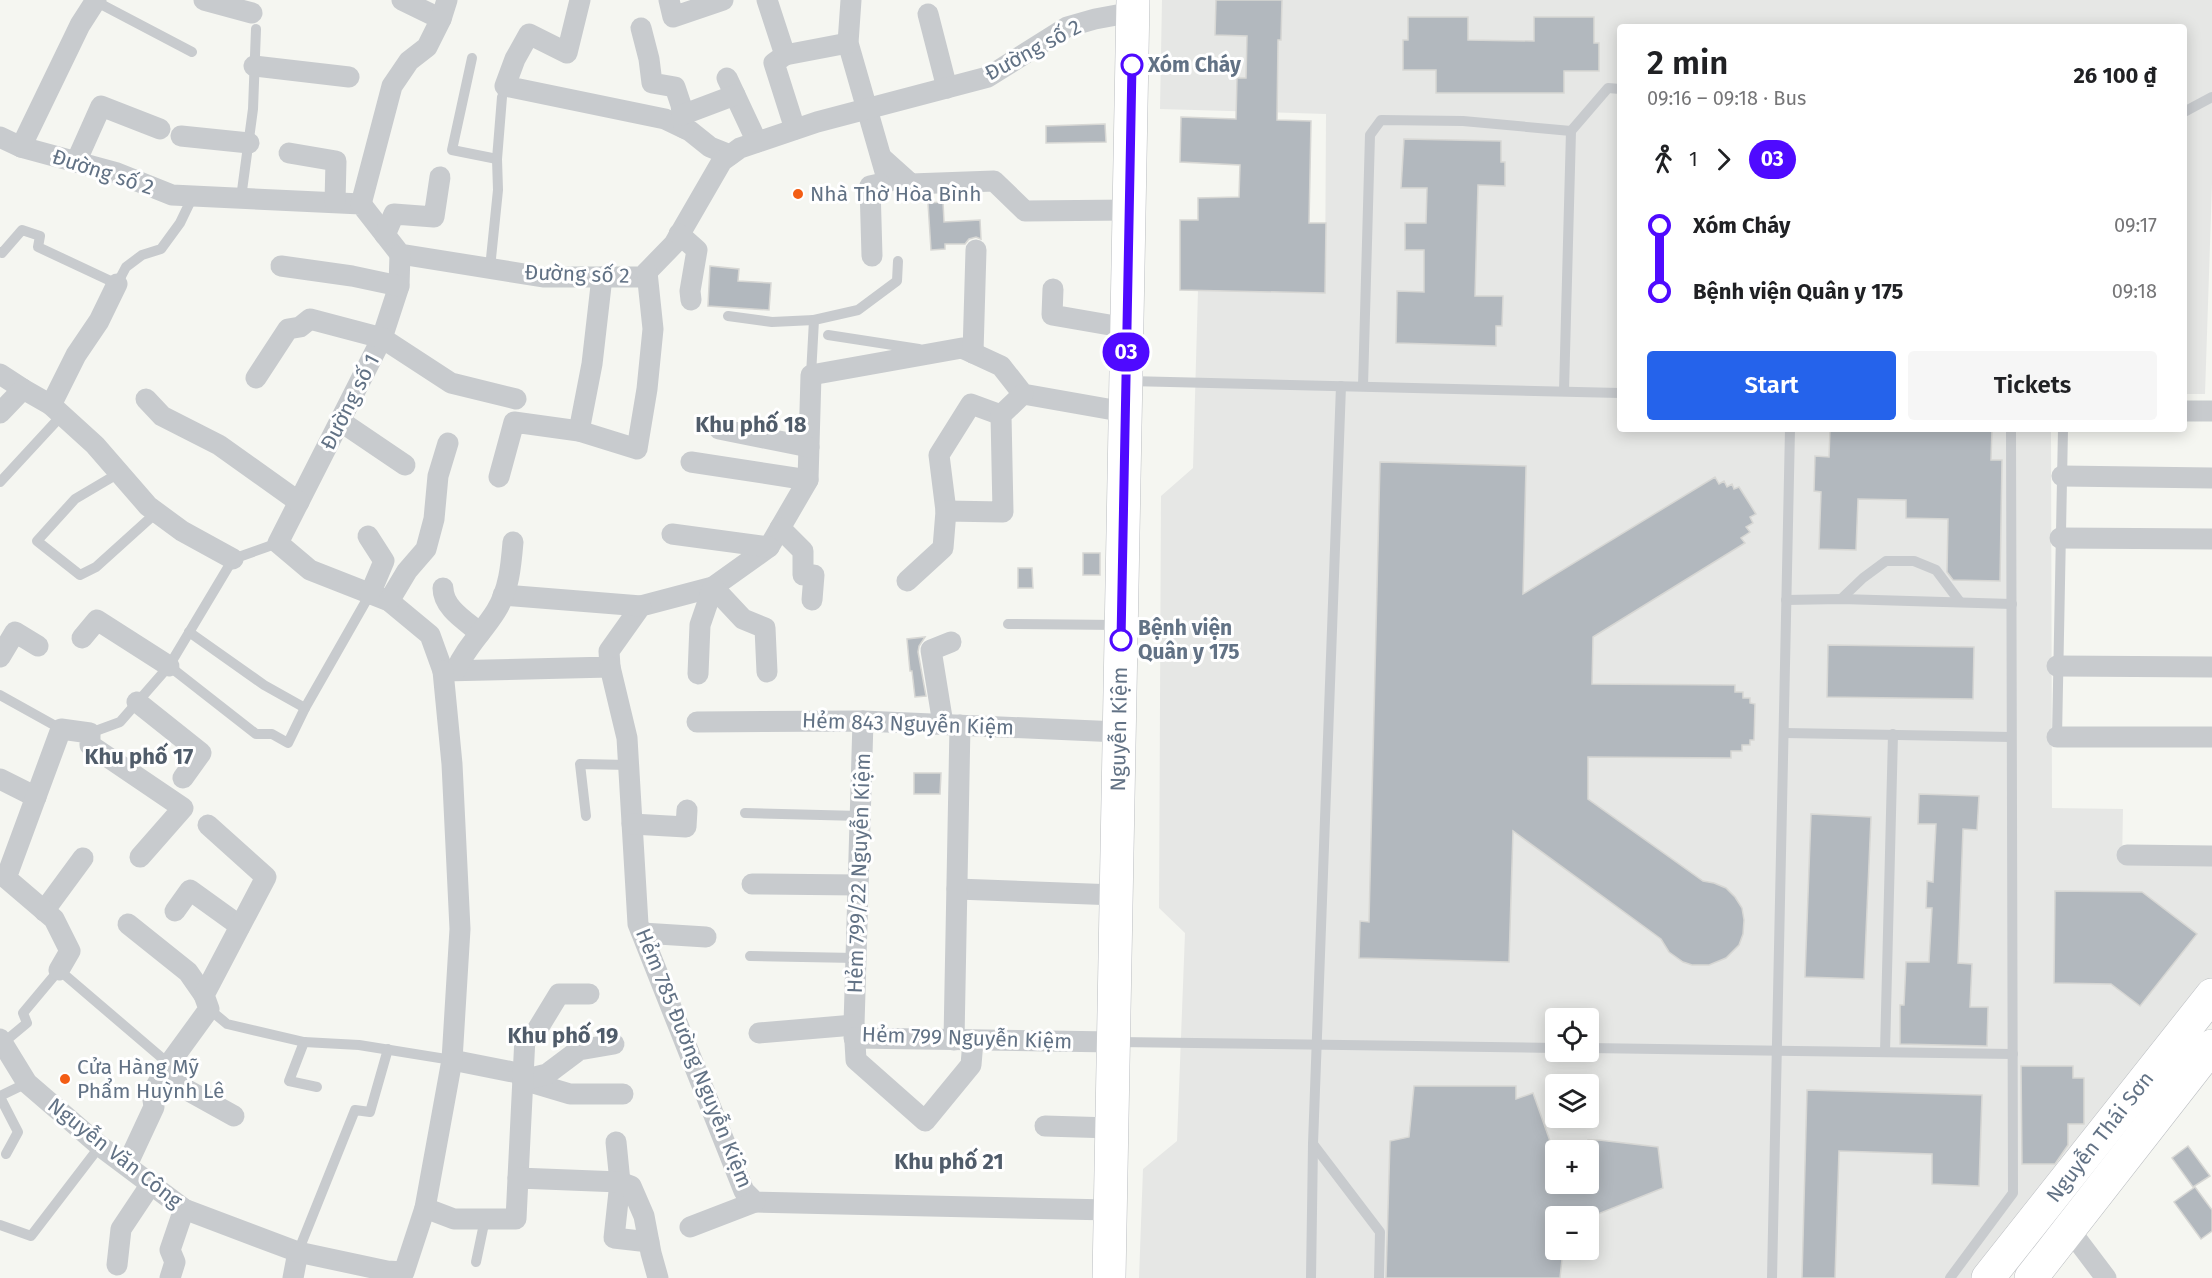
<!DOCTYPE html>
<meta charset="utf-8">
<style>
:root{--surface:#fff;--page:#f6f6f6;--text:#202124;--muted:#757577;--accent:#2563eb}
body{margin:0;font-family:"Fira Sans",sans-serif;background:var(--page);color:var(--text);height:100vh;display:flex;flex-direction:column;font-size:22px;white-space:nowrap}
*{box-sizing:border-box;margin:0}
p{font-size:20px;color:var(--muted)}
.icon{flex:none;width:33px;height:33px;fill:none;stroke:currentColor;stroke-width:2;stroke-linecap:round;stroke-linejoin:round}
.map{position:relative;flex:1;overflow:hidden}
.drawer{position:absolute;left:1617px;top:24px;width:570px;height:408px;display:flex;flex-direction:column;background:var(--surface);border-radius:6px;box-shadow:0 3px 15px #0003}
.drawer>*{flex:none}
.badge{padding:0 12px;border-radius:20px;font-size:21px;line-height:39px}
.fabs{position:absolute;left:1545px;top:1008px;display:grid;gap:12px}
.fabs a{display:grid;place-items:center;width:54px;height:54px;border-radius:6px;background:var(--surface);box-shadow:0 3px 15px #0003;font-size:30px}
.map>.badge{position:absolute;translate:-50% -50%;box-shadow:0 0 0 3px #fff}
.legs{display:flex;align-items:center;gap:9px;height:66px;padding:0 30px;font-size:20px}
.legs p{margin-inline-start:auto}
.headline{display:flex;align-items:center;justify-content:space-between;height:102px;padding:0 30px}
h1{font-size:33px;font-weight:600;line-height:45px}
.action{display:flex;gap:12px;margin-top:auto;padding:12px 30px}
.action a{flex:1;height:69px;border-radius:6px;background:var(--accent);color:#fff;font-size:24px;font-weight:600;line-height:69px;text-align:center}
.action a+a{background:var(--page);color:var(--text)}
ul{padding:0 30px;list-style:none}
li{display:flex;align-items:center;gap:21px;height:66px;font-size:22px}
li i{display:grid;place-items:center;width:9px;height:100%;margin:0 8px;background:currentColor}
li i::after{content:'';width:15px;height:15px;margin:-8px;border:4px solid;border-radius:50%;background:var(--surface)}
li p{margin-inline-start:auto}
li:first-child i{background:linear-gradient(#0000 50%,currentColor 0)}
li:last-child i{background:linear-gradient(currentColor 50%,#0000 0)}
.map>svg:first-child{display:block}
</style>
<div class="map">
<svg width="2212" height="1278" viewBox="0 0 2212 1278">
<rect width="100%" height="100%" fill="#f5f6f1"/>
<!-- built -->
<path fill="#e6e7e5" fill-rule="evenodd" d="M 1162,0 L 2212,0 L 2212,184 L 2205,394 L 2184,394 L 2184,27 L 1620,27 L 1620,429 L 2051,429 L 2052,808 L 2123,809 L 2122,862 L 2212,863 L 2212,979 L 1977,1278 L 1139,1278 L 1143,1169 L 1177,1141 L 1185,933 L 1159,908 L 1161,496 L 1193,468 L 1198,290 L 1325,293 L 1326,114 L 1160,109 ZM 1556,1018 L 1588,1018 L 1588,1052 L 1556,1052 ZM 1556,1084 L 1588,1084 L 1588,1118 L 1556,1118 ZM 1556,1150 L 1588,1150 L 1588,1184 L 1556,1184 ZM 1556,1216 L 1588,1216 L 1588,1250 L 1556,1250 Z"/>
<!-- building -->
<g fill="#b2b8be" stroke="#d7d7d4" stroke-width="1.5">
<path d="M 1216,0 L 1282,0 L 1281,40 L 1278,40 L 1277,120 L 1311,121 L 1309,223 L 1326,223 L 1325,293 L 1180,290 L 1180,220 L 1198,220 L 1198,198 L 1239,197 L 1240,165 L 1180,162 L 1181,117 L 1236,119 L 1237,78 L 1246,78 L 1247,36 L 1215,35 Z"/>
<path d="M 1408,17 L 1468,17 L 1468,40 L 1534,41 L 1534,17 L 1594,17 L 1594,43 L 1599,43 L 1599,71 L 1564,71 L 1564,93 L 1436,93 L 1436,70 L 1403,70 L 1403,40 L 1408,40 Z"/>
<path d="M 1105,124 L 1106,142 L 1046,143 L 1046,126 Z"/>
<path d="M 1404,139 L 1501,141 L 1501,162 L 1505,162 L 1505,186 L 1478,185 L 1475,296 L 1503,296 L 1502,326 L 1496,326 L 1496,346 L 1396,343 L 1397,291 L 1424,292 L 1424,250 L 1405,250 L 1405,223 L 1426,223 L 1427,188 L 1401,188 Z"/>
<path d="M 943,202 L 944,222 L 980,220 L 981,239 L 976,237 L 969,239 L 965,244 L 945,244 L 945,249 L 931,250 L 928,203 Z"/>
<path d="M 710,266 L 739,269 L 738,281 L 771,283 L 769,310 L 708,306 Z"/>
<path d="M 1830,429 L 1992,429 L 1991,460 L 2002,460 L 2000,581 L 1953,580 L 1947,572 L 1948,519 L 1906,518 L 1906,500 L 1858,499 L 1856,550 L 1819,549 L 1821,492 L 1814,491 L 1815,456 L 1829,457 Z"/>
<path d="M 1380,462 L 1526,466 L 1523,594 L 1715,477 L 1719,484 L 1724,481 L 1727,487 L 1732,484 L 1734,489 L 1739,487 L 1756,514 L 1750,517 L 1753,523 L 1746,527 L 1750,532 L 1741,538 L 1745,543 L 1593,637 L 1592,684 L 1735,685 L 1735,692 L 1743,692 L 1743,698 L 1750,698 L 1750,703 L 1755,704 L 1754,740 L 1750,740 L 1750,745 L 1742,745 L 1742,751 L 1731,751 L 1731,758 L 1588,757 L 1588,799 L 1703,881 L 1714,883 L 1726,888 L 1735,897 L 1742,908 L 1744,920 L 1743,934 L 1739,945 L 1726,958 L 1709,965 L 1692,965 L 1683,962 L 1669,952 L 1661,939 L 1513,831 L 1509,962 L 1359,958 L 1360,921 L 1369,922 Z"/>
<rect x="1083" y="553" width="17" height="22"/>
<path d="M 1018,568 L 1032,568 L 1033,588 L 1018,588 Z"/>
<path d="M 925,637 L 919,646 L 918,652 L 926,696 L 915,697 L 912,671 L 910,671 L 907,639 Z"/>
<path d="M 1828,645 L 1974,647 L 1973,699 L 1827,697 Z"/>
<path d="M 914,773 L 941,773 L 940,794 L 914,794 Z"/>
<path d="M 1919,794 L 1979,796 L 1977,830 L 1963,829 L 1958,963 L 1972,964 L 1970,1007 L 1988,1007 L 1987,1046 L 1900,1044 L 1900,1005 L 1904,1005 L 1906,962 L 1929,962 L 1932,908 L 1926,908 L 1927,881 L 1933,882 L 1936,824 L 1918,824 Z"/>
<path d="M 1811,814 L 1871,817 L 1864,979 L 1805,977 Z"/>
<path d="M 2055,891 L 2142,892 L 2197,934 L 2140,1006 L 2111,984 L 2054,983 Z"/>
<path d="M 2021,1066 L 2073,1066 L 2073,1078 L 2084,1078 L 2084,1124 L 2068,1124 L 2068,1145 L 2055,1164 L 2022,1164 Z"/>
<path d="M 1414,1086 L 1516,1086 L 1516,1099 L 1533,1093 L 1550,1141 L 1556,1141 L 1556,1184 L 1588,1184 L 1588,1140 L 1599,1140 L 1658,1147 L 1663,1188 L 1593,1216 L 1556,1216 L 1556,1250 L 1563,1250 L 1560,1278 L 1386,1278 L 1390,1141 L 1409,1137 Z"/>
<path d="M 1807,1090 L 1982,1095 L 1979,1186 L 1932,1184 L 1932,1154 L 1839,1151 L 1835,1278 L 1802,1278 Z"/>
<path d="M 2188,1146 L 2210,1176 L 2193,1187 L 2172,1158 Z"/>
<path d="M 2195,1187 L 2212,1210 L 2212,1231 L 2201,1239 L 2174,1202 Z"/>
</g>
<g fill="none" stroke-linecap="round" stroke-linejoin="round">
<!-- primary casing -->
<g stroke="#babdc1" stroke-width="34">
<g id="primary">
<path d="M 1109,1278 L 1133,0"/>
<path d="M 1988,1278 L 2212,995"/>
<path d="M 2031,1278 L 2212,1046"/>
</g>
</g>
<!-- service -->
<g stroke="#c8cbce" stroke-width="10">
<path d="M 95,1 L 192,52"/>
<path d="M 472,58 L 452,150 L 497,159"/>
<path d="M 2184,112 L 2212,97"/>
<path d="M 241,198 L 253,109 L 256,29"/>
<path d="M 0,252 L 2,253 L 22,230 L 40,236 L 38,247 L 117,284 L 126,267 L 142,255 L 161,249 L 180,223 L 193,196"/>
<path d="M 490,268 L 498,190 L 497,159 L 502,97"/>
<path d="M 728,316 L 772,322 L 814,320"/>
<path d="M 828,335 L 919,349"/>
<path d="M 811,375 L 814,320 L 858,310 L 897,281 L 898,261"/>
<path d="M 1129,381 L 1620,393"/>
<path d="M 1363,386 L 1370,135 L 1381,120 L 1463,121 L 1571,131"/>
<path d="M 1564,391 L 1571,131 L 1608,88 L 1620,89"/>
<path d="M 119,473 L 75,499 L 37,541 L 80,575 L 96,567 L 157,512"/>
<path d="M 0,482 L 62,415"/>
<path d="M 1841,599 L 1863,578 L 1886,561 L 1914,561 L 1936,570 L 1960,602"/>
<path d="M 1786,600 L 1841,599 L 2012,604"/>
<path d="M 1008,624 L 1118,625"/>
<path d="M 189,632 L 264,685 L 305,708"/>
<path d="M 169,666 L 256,734 L 272,734 L 288,743 L 305,708 L 370,594"/>
<path d="M 0,695 L 61,729"/>
<path d="M 90,733 L 120,722 L 169,666 L 233,559 L 278,543"/>
<path d="M 1785,733 L 2011,737"/>
<path d="M 2057,737 L 2063,429"/>
<path d="M 745,813 L 860,816"/>
<path d="M 586,816 L 580,764 L 629,765"/>
<path d="M 750,956 L 856,958"/>
<path d="M 209,1009 L 227,1024 L 304,1042 L 359,1045 L 452,1060"/>
<path d="M 304,1042 L 289,1081 L 317,1087"/>
<path d="M 1118,1042 L 1556,1048"/>
<path d="M 3,1043 L 27,1023 L 23,1013 L 59,970 L 169,1064"/>
<path d="M 1588,1048 L 2013,1054"/>
<path d="M 1885,1052 L 1893,734"/>
<path d="M 0,1096 L 27,1083"/>
<path d="M 0,1097 L 18,1132 L 6,1154"/>
<path d="M 1313,1144 L 1380,1232 L 1379,1278"/>
<path d="M 0,1225 L 31,1236 L 100,1146"/>
<path d="M 298,1252 L 355,1110 L 370,1112 L 388,1049"/>
<path d="M 476,1262 L 485,1219"/>
<path d="M 1311,1278 L 1313,1144 L 1341,386"/>
<path d="M 1772,1278 L 1790,429"/>
<path d="M 1950,1278 L 2013,1193 L 2011,429"/>
</g>
<!-- minor -->
<g stroke="#c8cbce" stroke-width="21">
<path d="M 204,0 L 252,13"/>
<path d="M 402,0 L 441,19"/>
<path d="M 580,0 L 567,53 L 529,34 L 515,59 L 505,86 L 665,119 L 690,131 L 710,147 L 730,155"/>
<path d="M 669,0 L 673,17 L 723,0"/>
<path d="M 767,0 L 785,55 L 774,63 L 795,129"/>
<path d="M 851,0 L 848,43 L 888,182 L 870,186 L 872,256"/>
<path d="M 928,14 L 947,88"/>
<path d="M 641,28 L 649,59 L 652,83 L 675,87 L 681,105 L 684,128"/>
<path d="M 785,55 L 848,43"/>
<path d="M 254,66 L 349,77"/>
<path d="M 727,78 L 757,142"/>
<path d="M 682,115 L 735,95"/>
<path d="M 181,136 L 249,143"/>
<path d="M 0,137 L 21,147 L 117,173 L 172,195 L 361,204 L 400,254 L 543,277 L 642,277 L 674,244 L 722,161 L 740,148 L 817,122 L 988,77 L 1067,27 L 1095,19 L 1133,12"/>
<path d="M 21,147 L 80,25 L 96,0"/>
<path d="M 289,153 L 336,161 L 335,202"/>
<path d="M 882,158 L 911,184 L 994,181 L 1025,211 L 1129,210"/>
<path d="M 76,162 L 101,106 L 160,129"/>
<path d="M 361,204 L 392,86 L 409,61 L 427,47 L 441,19 L 447,0"/>
<path d="M 679,234 L 697,250 L 690,291 L 691,300"/>
<path d="M 385,235 L 394,214 L 434,217 L 440,177"/>
<path d="M 400,254 L 399,286 L 382,338 L 278,543 L 310,570 L 389,601 L 430,635 L 443,671 L 610,667 L 609,651 L 641,606 L 713,587 L 769,547 L 808,480 L 811,375 L 962,348 L 1001,366 L 1023,394 L 1125,412"/>
<path d="M 281,266 L 352,276 L 399,286"/>
<path d="M 1053,289 L 1052,315 L 1127,328"/>
<path d="M 973,353 L 976,250"/>
<path d="M 0,374 L 23,389"/>
<path d="M 256,378 L 288,329 L 300,327 L 310,319 L 382,338 L 451,383 L 516,399"/>
<path d="M 146,399 L 162,416 L 219,445 L 299,502"/>
<path d="M 51,405 L 95,445 L 148,506 L 182,531 L 233,559"/>
<path d="M 2184,411 L 2212,411"/>
<path d="M 0,413 L 23,389 L 51,405 L 76,355 L 99,321 L 117,284"/>
<path d="M 340,421 L 405,465"/>
<path d="M 719,429 L 809,447"/>
<path d="M 579,431 L 592,364 L 602,277"/>
<path d="M 691,462 L 808,480"/>
<path d="M 2062,476 L 2212,478"/>
<path d="M 499,477 L 514,422 L 579,431 L 637,449 L 647,389 L 653,329 L 647,272"/>
<path d="M 946,511 L 939,455 L 971,404 L 1001,415"/>
<path d="M 780,528 L 803,551 L 803,575 L 814,575 L 812,600"/>
<path d="M 672,534 L 769,547"/>
<path d="M 368,536 L 384,561 L 370,594"/>
<path d="M 2060,538 L 2212,539"/>
<path d="M 907,581 L 943,548 L 946,511 L 1003,512 L 1001,415 L 1023,394"/>
<path d="M 443,588 C 443,608 466,621 480,633"/>
<path d="M 503,595 L 641,606"/>
<path d="M 389,601 L 407,571 L 426,549 L 434,519 L 438,476 L 448,443"/>
<path d="M 82,638 L 97,620 L 169,666"/>
<path d="M 0,657 L 15,632 L 38,646"/>
<path d="M 2057,666 L 2212,667"/>
<path d="M 610,667 L 627,738 L 638,924 L 744,1191 L 755,1202 L 1110,1210"/>
<path d="M 456,670 C 465,648 483,632 496,611 C 509,590 511,566 513,542"/>
<path d="M 698,674 L 700,625 L 713,587 L 743,619 L 765,628 L 767,672"/>
<path d="M 137,702 L 201,753 L 183,778"/>
<path d="M 697,722 L 863,721 L 1119,732"/>
<path d="M 943,724 L 931,650 L 951,642"/>
<path d="M 2057,737 L 2212,737"/>
<path d="M 0,779 L 36,797"/>
<path d="M 632,824 L 686,827 L 687,810"/>
<path d="M 2127,855 L 2212,856"/>
<path d="M 752,884 L 858,885"/>
<path d="M 957,889 L 1116,895"/>
<path d="M 44,911 L 83,858"/>
<path d="M 175,911 L 190,890 L 240,926"/>
<path d="M 128,924 L 188,972 L 204,995"/>
<path d="M 642,933 L 706,937"/>
<path d="M 59,970 L 70,951 L 54,919 L 6,878 L 61,729 L 90,733 L 90,745 L 183,808 L 140,857"/>
<path d="M 854,1025 L 863,721"/>
<path d="M 759,1033 L 854,1025 L 856,1060 L 925,1121 L 971,1065 L 973,1041"/>
<path d="M 854,1038 L 1113,1042"/>
<path d="M 0,1039 L 27,1083 L 100,1146 L 184,1209 L 298,1252 L 293,1278"/>
<path d="M 954,1040 L 960,725"/>
<path d="M 452,1060 L 518,1073 L 523,1080 L 570,1094 L 623,1094"/>
<path d="M 162,1076 L 234,1116"/>
<path d="M 523,1080 L 547,1074 L 579,1050 L 614,1044"/>
<path d="M 1045,1126 L 1112,1128"/>
<path d="M 616,1142 L 620,1182 L 614,1238 L 649,1242"/>
<path d="M 127,1165 L 154,1107 L 152,1093 L 169,1064 L 209,1009 L 204,995 L 266,877 L 208,825"/>
<path d="M 518,1178 L 525,1037 L 534,1035 L 559,994 L 589,994"/>
<path d="M 425,1208 L 454,1219 L 516,1219 L 518,1178 L 620,1182 L 631,1186 L 644,1216 L 651,1253 L 658,1278"/>
<path d="M 690,1227 L 755,1202"/>
<path d="M 2069,1229 L 2106,1278"/>
<path d="M 298,1252 L 387,1271 L 404,1272 L 425,1208 L 452,1060 L 460,929 L 452,764 L 443,671"/>
<path d="M 117,1265 L 121,1229 L 151,1184"/>
<path d="M 170,1278 L 175,1262 L 170,1250 L 184,1209"/>
</g>
<!-- primary -->
<use href="#primary" stroke="#fff" stroke-width="33"/>
</g>
<g fill="none" stroke-linecap="round" stroke-linejoin="round">
<!-- line-1 casing -->
<g stroke="#fff" stroke-width="14">
<path id="line-1" d="M 1121,640 L 1132,65"/>
</g>
<!-- line-1 -->
<use href="#line-1" stroke="#4f0aff" stroke-width="9"/>
</g>
<!-- markers -->
<g fill="#fff" stroke="#4f0aff" stroke-width="3">
<circle cx="1132" cy="65" r="10"/>
<circle cx="1121" cy="640" r="10"/>
</g>
<g fill="#f35d14" stroke="#fff" stroke-width="2">
<circle cx="798" cy="194" r="6"/>
<circle cx="65" cy="1079" r="6"/>
</g>
<g text-anchor="middle" stroke-width="6" stroke-linejoin="round" paint-order="stroke">
<!-- street labels -->
<g font-size="21" fill="#627285" stroke="#fff">
<text transform="translate(1033 50) rotate(-28)" y="7">Đường số 2</text>
<text transform="translate(103 172) rotate(18)" y="7">Đường số 2</text>
<text transform="translate(577 274) rotate(2)" y="7">Đường số 2</text>
<text transform="translate(350 402) rotate(-63)" y="7">Đường số 1</text>
<text transform="translate(908 724) rotate(2)" y="7">Hẻm 843 Nguyễn Kiệm</text>
<text transform="translate(1119 729) rotate(-89)" y="7">Nguyễn Kiệm</text>
<text transform="translate(859 873) rotate(-88)" y="7">Hẻm 799/22 Nguyễn Kiệm</text>
<text transform="translate(967 1038) rotate(2)" y="7">Hẻm 799 Nguyễn Kiệm</text>
<text transform="translate(694 1058) rotate(68)" y="7">Hẻm 785 Đường Nguyễn Kiệm</text>
<text transform="translate(2100 1137) rotate(-52)" y="7">Nguyễn Thái Sơn</text>
<text transform="translate(115 1153) rotate(38)" y="7">Nguyễn Văn Công</text>
</g>
<!-- stop labels -->
<g font-size="21" font-weight="bold" fill="#627285" stroke="#fff" text-anchor="start">
<text x="1148" y="72">Xóm Cháy</text>
<text x="1138" y="635">Bệnh viện<tspan x="1138" dy="24">Quân y 175</tspan></text>
</g>
<!-- poi labels -->
<g font-size="21" fill="#627285" stroke="#fff" text-anchor="start">
<text x="810" y="201">Nhà Thờ Hòa Bình</text>
<text x="77" y="1074">Cửa Hàng Mỹ<tspan x="77" dy="24">Phẩm Huỳnh Lê</tspan></text>
</g>
<!-- neighbourhood labels -->
<g font-size="22" font-weight="bold" fill="#505c6a" stroke="#fff">
<text x="751" y="432">Khu phố 18</text>
<text x="139" y="764">Khu phố 17</text>
<text x="563" y="1043">Khu phố 19</text>
<text x="949" y="1169">Khu phố 21</text>
</g>
</g>
</svg>
<div class="fabs">
<a><svg class="icon" aria-label="locate" viewBox="0 0 24 24"><circle cx="12" cy="12" r="6"/><path d="M12 2v4M12 18v4M2 12h4M18 12h4"/></svg></a>
<a><svg class="icon" aria-label="layers" viewBox="0 0 24 24"><path d="M12 4l9 5-9 5-9-5zM3 14l9 5 9-5"/></svg></a>
<a>+</a>
<a>−</a>
</div>
<b class="badge" style="left:1126px;top:352px;background:#4f0aff;color:#fff">03</b>
<section class="drawer">
<div class="headline"><div><h1>2 min</h1><p>09:16 – 09:18 · Bus</p></div><b>26 100 ₫</b></div>
<div class="legs"><svg class="icon" aria-label="walk" viewBox="0 0 24 24"><circle cx="13" cy="4" r="2"/><path d="M13 8l-2 6 4 7M11 14l-3 7M7 12l3-4h3l4 4"/></svg>1<svg class="icon" aria-label="forward" viewBox="0 0 24 24"><path d="M9 5l7 7-7 7"/></svg><b class="badge" style="background:#4f0aff;color:#fff">03</b></div>
<ul>
<li><i style="color:#4f0aff"></i><b>Xóm Cháy</b><p>09:17</p></li>
<li><i style="color:#4f0aff"></i><b>Bệnh viện Quân y 175</b><p>09:18</p></li>
</ul>
<div class="action"><a>Start</a><a>Tickets</a></div>
</section>
</div>
